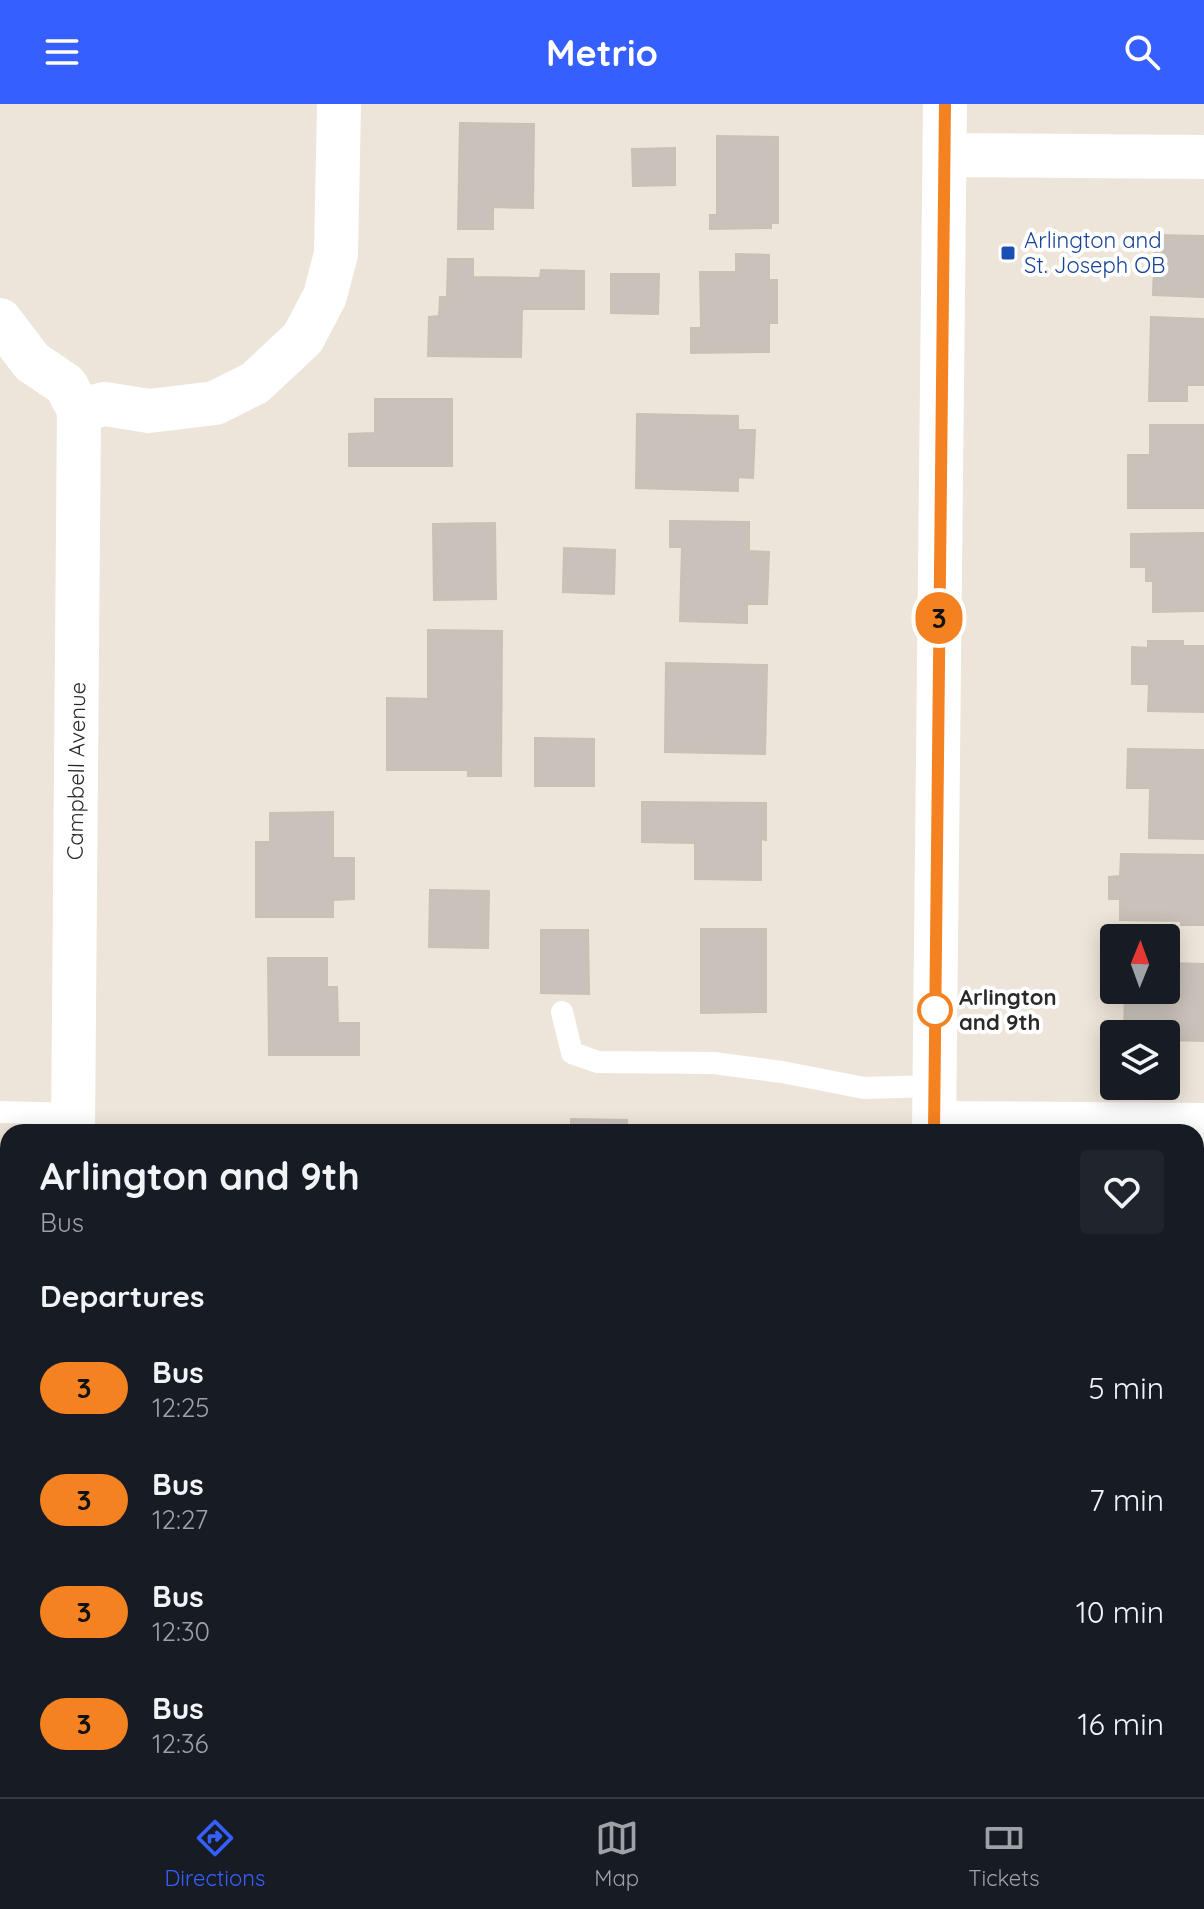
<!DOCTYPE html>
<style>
:root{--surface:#171b24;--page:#20242c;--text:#f1f3f6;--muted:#9ea1a6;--line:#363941;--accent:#365fff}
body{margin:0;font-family:Quicksand,sans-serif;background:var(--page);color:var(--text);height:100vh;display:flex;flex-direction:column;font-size:30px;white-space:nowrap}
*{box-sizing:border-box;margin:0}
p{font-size:26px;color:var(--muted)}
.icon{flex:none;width:44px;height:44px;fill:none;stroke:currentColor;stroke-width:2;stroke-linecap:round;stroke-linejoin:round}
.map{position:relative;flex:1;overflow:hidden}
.drawer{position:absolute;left:0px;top:1020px;width:1204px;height:674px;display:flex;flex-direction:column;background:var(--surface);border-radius:24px 24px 0 0;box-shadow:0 4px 20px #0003}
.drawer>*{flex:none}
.badge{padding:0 16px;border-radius:26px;font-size:28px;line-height:52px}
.needle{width:52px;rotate:1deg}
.buttons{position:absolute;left:1100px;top:820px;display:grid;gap:16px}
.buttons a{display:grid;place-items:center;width:80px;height:80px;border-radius:8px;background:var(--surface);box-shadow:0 4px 20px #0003;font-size:40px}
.map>.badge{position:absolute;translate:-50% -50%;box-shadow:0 0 0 4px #fff}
h2{padding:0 40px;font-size:30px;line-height:72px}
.round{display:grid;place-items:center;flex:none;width:84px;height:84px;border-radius:8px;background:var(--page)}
.summary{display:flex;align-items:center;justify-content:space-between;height:136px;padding:0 40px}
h1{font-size:38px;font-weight:700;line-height:60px}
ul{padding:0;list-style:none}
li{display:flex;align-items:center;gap:24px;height:112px;padding:0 40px}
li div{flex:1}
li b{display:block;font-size:30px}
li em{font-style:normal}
li .badge{min-width:88px;font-weight:700;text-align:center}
header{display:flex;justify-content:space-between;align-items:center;height:104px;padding:0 40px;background:var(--accent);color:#fff;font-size:36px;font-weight:700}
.tabs{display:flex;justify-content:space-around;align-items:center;height:112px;border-top:2px solid var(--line);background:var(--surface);font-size:22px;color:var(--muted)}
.tabs a{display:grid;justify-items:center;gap:4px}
.tabs .current{color:var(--accent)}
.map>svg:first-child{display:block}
</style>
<header><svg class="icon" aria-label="menu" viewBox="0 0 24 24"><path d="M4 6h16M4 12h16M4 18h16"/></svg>Metrio<svg class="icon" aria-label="search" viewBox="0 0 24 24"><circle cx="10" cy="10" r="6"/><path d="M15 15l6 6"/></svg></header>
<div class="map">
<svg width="1204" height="1693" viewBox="0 0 1204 1693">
<rect width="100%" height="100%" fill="#eee5da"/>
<!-- green -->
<path fill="#b1ea90" d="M 1196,1058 L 1204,1058 L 1204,1693 L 1000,1693 L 1000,1686 L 1196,1686 Z"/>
<!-- building -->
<g fill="#c9c2ba" stroke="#c9c1b4" stroke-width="2">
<path d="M 460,19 L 534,20 L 533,104 L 493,103 L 493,125 L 458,125 Z"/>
<path d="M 717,32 L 778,33 L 778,119 L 771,119 L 771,124 L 710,125 L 710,111 L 717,111 Z"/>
<path d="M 675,44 L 675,81 L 633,82 L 632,45 Z"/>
<path d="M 1155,131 L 1204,132 L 1204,193 L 1153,191 Z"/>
<path d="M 736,150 L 769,151 L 769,176 L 777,176 L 777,219 L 769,219 L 769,248 L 691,249 L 691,224 L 701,224 L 700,168 L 736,168 Z"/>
<path d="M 448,155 L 473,155 L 473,173 L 540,174 L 541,166 L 584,167 L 584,205 L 522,205 L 521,253 L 428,252 L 429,213 L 439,212 L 440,193 L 447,193 Z"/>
<path d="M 611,170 L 659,170 L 658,210 L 611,209 Z"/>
<path d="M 1151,213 L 1204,215 L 1204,281 L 1187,281 L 1187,297 L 1149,297 Z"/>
<path d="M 375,295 L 452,295 L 452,362 L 349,362 L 349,330 L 375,329 Z"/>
<path d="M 637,310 L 738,312 L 738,326 L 755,326 L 753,374 L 738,373 L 738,387 L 636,384 Z"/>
<path d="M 1150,321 L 1204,321 L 1204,404 L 1128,404 L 1128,351 L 1150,351 Z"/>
<path d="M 670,417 L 749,418 L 749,447 L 769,448 L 767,500 L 747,500 L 747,519 L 680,517 L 682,443 L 670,443 Z"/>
<path d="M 495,419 L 496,495 L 434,496 L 433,420 Z"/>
<path d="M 1204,429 L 1204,507 L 1153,508 L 1153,477 L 1146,477 L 1146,463 L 1131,463 L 1131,430 Z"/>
<path d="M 564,444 L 615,446 L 614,490 L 563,488 Z"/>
<path d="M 428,526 L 502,527 L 501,672 L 468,672 L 468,666 L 387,666 L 387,594 L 428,595 Z"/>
<path d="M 1148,537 L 1183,537 L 1183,542 L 1204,542 L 1204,608 L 1148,607 L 1149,580 L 1132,580 L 1132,543 L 1148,544 Z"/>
<path d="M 666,559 L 767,561 L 765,650 L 665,648 Z"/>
<path d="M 535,634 L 594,635 L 594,682 L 535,682 Z"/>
<path d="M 1128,645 L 1204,646 L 1204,735 L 1149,734 L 1150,684 L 1127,684 Z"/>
<path d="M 642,698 L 766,699 L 766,736 L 761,735 L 761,776 L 695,775 L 695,739 L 642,738 Z"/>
<path d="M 333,708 L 333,754 L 354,754 L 354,795 L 333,796 L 333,813 L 256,813 L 256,738 L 270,738 L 270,709 Z"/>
<path d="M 1121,750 L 1204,751 L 1204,821 L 1181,821 L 1181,817 L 1120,816 L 1120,795 L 1109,795 L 1109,773 L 1120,772 Z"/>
<path d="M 430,786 L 489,787 L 488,844 L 429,843 Z"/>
<path d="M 701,825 L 766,825 L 766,908 L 701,909 Z"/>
<path d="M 541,826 L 588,826 L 589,890 L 541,889 Z"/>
<path d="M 268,854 L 327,854 L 327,883 L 337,883 L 338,919 L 359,919 L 359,951 L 269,951 Z"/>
<path d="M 1166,859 L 1204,860 L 1204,937 L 1166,936 L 1166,930 L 1124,930 L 1125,886 L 1166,886 Z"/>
<path d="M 571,1015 L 627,1016 L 627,1028 L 571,1028 Z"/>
</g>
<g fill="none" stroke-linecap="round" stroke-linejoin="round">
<!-- path -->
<g stroke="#c8c8c8" stroke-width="5" stroke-dasharray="6 4" stroke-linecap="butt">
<path d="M 1196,1242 L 1204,1251"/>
<path d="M 1196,1376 L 1204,1379"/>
<path d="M 1196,1530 L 1204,1624"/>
</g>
<!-- lane -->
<g stroke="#fff" stroke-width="22">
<path d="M 562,908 L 572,949 L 598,958 L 714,959 L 782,968 L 864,984 L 934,982"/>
<path d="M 0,1008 L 73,1010"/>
</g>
<!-- street -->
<g stroke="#fff" stroke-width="44">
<path d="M 945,51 L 1204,53"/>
<path d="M 0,216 L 32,258 L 66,281 L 79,306 L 73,1028"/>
<path d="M 79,306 L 105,300 L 149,307 L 215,299 L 255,279 L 303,234 L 325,192 L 336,150 L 339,0"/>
<path d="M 934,1019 L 1204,1021"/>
<path d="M 67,1693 L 67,1686"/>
</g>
<!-- secondary -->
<g stroke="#fff" stroke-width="44">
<path d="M 934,1028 L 945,0"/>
<path d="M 928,1693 L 928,1686"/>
</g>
</g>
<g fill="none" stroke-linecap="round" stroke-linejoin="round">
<!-- line casing -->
<g stroke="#fff" stroke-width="18">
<path id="line" d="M 934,1028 L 945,0"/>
</g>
<!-- line -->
<use href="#line" stroke="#f58220" stroke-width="12"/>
</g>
<!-- markers -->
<rect fill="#1a4fb4" stroke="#fff" stroke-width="3" x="1000" y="141" width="16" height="16" rx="4"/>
<circle fill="#fff" stroke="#f58220" stroke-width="4" cx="935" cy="906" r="16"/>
<g text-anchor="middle" stroke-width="8" stroke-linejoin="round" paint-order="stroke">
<!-- transit labels -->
<g font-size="22" fill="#164399" stroke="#fff" text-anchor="start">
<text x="1024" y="144">Arlington and<tspan x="1024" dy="25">St. Joseph OB</tspan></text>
</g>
<!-- street labels -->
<g font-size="22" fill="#2a2a2a" stroke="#fff">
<text transform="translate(76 667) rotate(-89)" y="8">Campbell Avenue</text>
</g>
<!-- stop labels -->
<g font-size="22" font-weight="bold" fill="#2a2a2a" stroke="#fff" text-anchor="start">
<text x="959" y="901">Arlington<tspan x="959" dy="25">and 9th</tspan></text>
</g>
</g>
</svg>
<div class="buttons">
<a><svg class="needle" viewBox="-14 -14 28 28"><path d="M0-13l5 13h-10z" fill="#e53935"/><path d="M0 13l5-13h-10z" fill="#9ea1a6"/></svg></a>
<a><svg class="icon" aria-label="layers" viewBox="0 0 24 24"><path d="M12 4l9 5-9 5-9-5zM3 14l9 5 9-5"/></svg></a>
</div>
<b class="badge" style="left:939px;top:514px;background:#f58220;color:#111">3</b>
<section class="drawer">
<div class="summary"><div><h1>Arlington and 9th</h1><p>Bus</p></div><a class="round"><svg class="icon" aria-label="heart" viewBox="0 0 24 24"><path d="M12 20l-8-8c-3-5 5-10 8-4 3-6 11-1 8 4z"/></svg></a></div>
<h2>Departures</h2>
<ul>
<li><span class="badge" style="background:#f58220;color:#111">3</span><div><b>Bus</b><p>12:25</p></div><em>5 min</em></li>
<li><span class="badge" style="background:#f58220;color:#111">3</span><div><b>Bus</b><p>12:27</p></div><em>7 min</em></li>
<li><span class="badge" style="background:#f58220;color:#111">3</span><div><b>Bus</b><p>12:30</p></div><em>10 min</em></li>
<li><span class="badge" style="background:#f58220;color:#111">3</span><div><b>Bus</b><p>12:36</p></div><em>16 min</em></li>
</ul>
</section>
</div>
<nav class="tabs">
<a class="current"><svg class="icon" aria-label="directions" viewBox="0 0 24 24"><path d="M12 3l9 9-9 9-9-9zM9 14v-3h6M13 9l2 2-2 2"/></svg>Directions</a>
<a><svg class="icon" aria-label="map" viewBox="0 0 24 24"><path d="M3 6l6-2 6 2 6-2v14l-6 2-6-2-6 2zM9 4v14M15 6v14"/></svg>Map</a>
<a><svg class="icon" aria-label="tickets" viewBox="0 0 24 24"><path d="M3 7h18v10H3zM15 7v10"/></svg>Tickets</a>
</nav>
